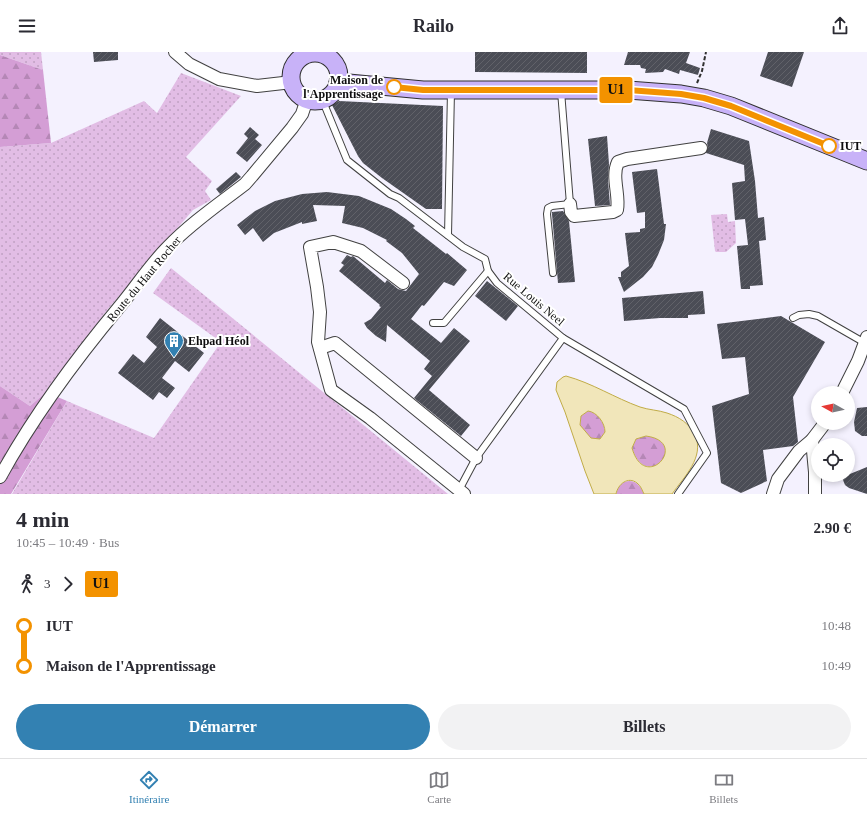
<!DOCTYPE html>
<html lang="fr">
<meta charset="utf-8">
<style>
:root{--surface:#fff;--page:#f2f2f3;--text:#2b2b33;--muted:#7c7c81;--line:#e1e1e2;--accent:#3381b2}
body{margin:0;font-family:"Times New Roman",serif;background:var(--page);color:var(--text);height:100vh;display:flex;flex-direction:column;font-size:15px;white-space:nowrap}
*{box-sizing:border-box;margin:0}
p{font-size:13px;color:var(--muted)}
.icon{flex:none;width:22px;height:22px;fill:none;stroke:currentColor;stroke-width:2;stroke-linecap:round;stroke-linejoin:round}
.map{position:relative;height:442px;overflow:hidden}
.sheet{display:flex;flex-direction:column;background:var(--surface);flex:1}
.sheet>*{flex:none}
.badge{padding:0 8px;border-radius:3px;font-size:14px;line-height:26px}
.needle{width:26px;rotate:278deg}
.fabs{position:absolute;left:811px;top:334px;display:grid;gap:8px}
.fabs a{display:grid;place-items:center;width:44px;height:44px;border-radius:50%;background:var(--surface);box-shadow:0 2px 6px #0003;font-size:20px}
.map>.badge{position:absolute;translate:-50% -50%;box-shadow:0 0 0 2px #fff}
.legs{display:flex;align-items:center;gap:6px;height:44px;padding:0 16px;font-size:13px}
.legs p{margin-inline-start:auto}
.head{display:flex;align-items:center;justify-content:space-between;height:68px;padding:0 16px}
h1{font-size:22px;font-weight:700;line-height:30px}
.button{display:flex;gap:8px;margin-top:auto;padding:8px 16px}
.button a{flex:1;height:46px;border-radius:24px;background:var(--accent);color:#fff;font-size:16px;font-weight:700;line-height:46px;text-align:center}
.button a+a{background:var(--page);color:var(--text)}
ul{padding:0 16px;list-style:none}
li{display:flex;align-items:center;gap:14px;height:40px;font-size:15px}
li i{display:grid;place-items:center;width:6px;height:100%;margin:0 5px;background:currentColor}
li i::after{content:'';width:10px;height:10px;margin:-5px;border:3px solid;border-radius:50%;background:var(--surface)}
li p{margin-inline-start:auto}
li:first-child i{background:linear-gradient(#0000 50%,currentColor 0)}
li:last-child i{background:linear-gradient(currentColor 50%,#0000 0)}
header{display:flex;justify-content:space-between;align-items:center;height:52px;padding:0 16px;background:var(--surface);font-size:18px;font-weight:700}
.tab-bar{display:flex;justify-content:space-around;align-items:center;height:56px;border-top:1px solid var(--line);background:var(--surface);font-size:11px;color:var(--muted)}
.tab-bar a{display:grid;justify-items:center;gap:2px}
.tab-bar .on{color:var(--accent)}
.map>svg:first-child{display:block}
</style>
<header><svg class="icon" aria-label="menu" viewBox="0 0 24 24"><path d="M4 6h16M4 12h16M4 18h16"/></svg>Railo<svg class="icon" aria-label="share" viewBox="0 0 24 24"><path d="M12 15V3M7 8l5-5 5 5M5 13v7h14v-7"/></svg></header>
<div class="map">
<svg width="867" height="442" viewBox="0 0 867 442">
<defs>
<pattern id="grass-dots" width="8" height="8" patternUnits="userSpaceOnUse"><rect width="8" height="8" fill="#e2bde5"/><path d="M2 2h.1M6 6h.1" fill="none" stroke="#c1a1c3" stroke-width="1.8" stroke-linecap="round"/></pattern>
<pattern id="forest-firs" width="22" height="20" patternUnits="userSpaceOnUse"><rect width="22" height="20" fill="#d49ed5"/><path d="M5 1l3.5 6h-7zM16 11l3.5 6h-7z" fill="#b587b6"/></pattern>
<pattern id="building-hatch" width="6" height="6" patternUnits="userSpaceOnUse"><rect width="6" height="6" fill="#4b4d56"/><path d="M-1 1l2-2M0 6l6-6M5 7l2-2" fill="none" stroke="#616269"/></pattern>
</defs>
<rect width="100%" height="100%" fill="#f4f1fe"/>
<!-- grass -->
<g fill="url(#grass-dots)">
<path d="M 0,0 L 41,0 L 43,18 L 0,3 Z"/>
<path d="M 181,21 L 241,44 L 186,105 L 212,129 L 205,139 L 211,148 L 193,158 L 108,257 L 46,340 L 30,354 L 0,334 L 0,95 L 51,91 L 144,49 L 157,61 Z"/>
<path d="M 727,162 L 728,170 L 735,169 L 736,191 L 726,200 L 716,200 L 715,199 L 711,163 Z"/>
<path d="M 171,216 L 448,442 L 12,442 L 67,349 L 154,386 L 221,290 L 153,241 Z"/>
</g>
<!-- forest -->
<g fill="url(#forest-firs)">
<path d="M 0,3 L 43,18 L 51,91 L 0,95 Z"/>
<path d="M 0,334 L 30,354 L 46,340 L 67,349 L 11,442 L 0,442 Z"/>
<path d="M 588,359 C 597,360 605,371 605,380 L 600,387 L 591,387 L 580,373 L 581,364 Z"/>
<path d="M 646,384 C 691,390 646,442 632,396 L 636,387 Z"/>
<path d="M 629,429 C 637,429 641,435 644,442 L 616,442 C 618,434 621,430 629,429 Z"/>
</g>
<!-- water -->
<path fill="#f1e6ba" stroke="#c1ac47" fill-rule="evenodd" d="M 566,324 C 592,331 615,346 640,355 C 649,358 658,358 667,361 C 679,365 689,371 695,383 C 705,405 684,425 672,442 L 644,442 C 642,438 641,434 637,431 C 628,424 618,432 616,442 L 594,442 L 585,419 L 565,360 L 556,338 L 557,330 L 563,325 ZM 588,359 C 597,360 605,371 605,380 L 600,387 L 591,386 L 580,373 L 581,364 ZM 646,384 C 691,390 645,442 632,396 L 636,387 Z"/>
<!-- building -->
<g fill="url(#building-hatch)">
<path d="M 93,0 L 118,0 L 118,8 L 94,10 Z"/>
<path d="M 475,0 L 587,0 L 587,21 L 475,20 Z"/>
<path d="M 628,0 L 690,0 L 686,11 L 700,16 L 698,23 L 680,18 L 679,22 L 665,17 L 663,20 L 645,21 L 646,17 L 641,16 L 640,13 L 624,13 Z"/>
<path d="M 768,0 L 804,0 L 792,35 L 760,24 Z"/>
<path d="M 339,49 L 443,54 L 442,157 L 426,157 L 382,126 L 363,111 L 358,104 L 332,53 Z"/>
<path d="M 250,75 L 259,83 L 255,87 L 262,93 L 247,110 L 236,101 L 248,86 L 244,82 Z"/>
<path d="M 711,77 L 749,89 L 755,129 L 758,166 L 764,165 L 766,188 L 759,189 L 763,233 L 750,234 L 750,237 L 741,237 L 737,194 L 748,193 L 745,167 L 735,168 L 732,131 L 745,129 L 744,113 L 706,101 L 708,95 L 707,91 Z"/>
<path d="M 607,84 L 609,112 L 608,128 L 610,153 L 595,154 L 588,87 Z"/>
<path d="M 657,117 L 664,172 L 666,172 L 664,188 L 658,203 L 652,215 L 643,225 L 624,240 L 618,225 L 621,225 L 621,220 L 629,214 L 625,181 L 640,180 L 640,177 L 645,176 L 645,160 L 637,161 L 632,120 Z"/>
<path d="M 236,120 L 241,125 L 220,142 L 216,137 Z"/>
<path d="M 327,140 L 359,144 L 391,157 L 406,167 L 415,174 L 413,176 L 446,202 L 447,201 L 467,218 L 454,234 L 444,230 L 424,254 L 422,253 L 411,267 L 441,291 L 454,276 L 470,289 L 429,338 L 470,373 L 461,384 L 414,346 L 432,324 L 424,317 L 430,309 L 387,273 L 386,290 L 376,284 L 367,276 L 364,271 L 371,267 L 381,255 L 379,254 L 380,253 L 339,219 L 344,213 L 341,211 L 347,203 L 351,205 L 353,204 L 385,231 L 387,228 L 398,237 L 406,239 L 419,222 L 402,201 L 386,189 L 387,188 L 363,176 L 342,171 L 345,154 L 313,153 L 317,169 L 302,172 L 302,170 L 274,181 L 263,190 L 253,176 L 245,183 L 237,173 L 255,159 L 275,149 L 302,142 Z"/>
<path d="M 563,159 L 569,169 L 575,230 L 558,231 L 552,162 L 552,160 Z"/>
<path d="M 487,229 L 518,254 L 506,269 L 475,244 Z"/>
<path d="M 703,239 L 705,262 L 688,263 L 688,266 L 660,266 L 624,269 L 622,246 Z"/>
<path d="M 781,264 L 825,290 L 793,345 L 798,390 L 793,394 L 763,398 L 767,429 L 741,441 L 721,431 L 712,354 L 749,342 L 745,305 L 722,307 L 717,272 Z"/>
<path d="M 160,266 L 204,301 L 189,320 L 175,309 L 162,326 L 175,336 L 167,346 L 159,340 L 153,348 L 118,321 L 133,302 L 144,311 L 157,295 L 146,285 Z"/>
<path d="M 867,355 L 867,384 L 862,384 L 855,379 L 854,370 L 857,356 Z"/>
<path d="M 867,415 L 867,442 L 849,436 L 845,433 L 843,428 L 845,424 Z"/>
</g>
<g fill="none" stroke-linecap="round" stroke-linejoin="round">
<!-- lane casing -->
<g stroke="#414141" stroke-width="8">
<g id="lane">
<path d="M 322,47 L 347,108 L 390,142 L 399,146 L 463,195 L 485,207 L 488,219 L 497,231 L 563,286 L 476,406 L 459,438"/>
<path d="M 448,183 L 451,39"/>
<path d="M 553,221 L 547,162 L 548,156 L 552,154 L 570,152 L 561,39"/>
<path d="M 793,266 L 799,263 L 809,262 L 818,264 L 865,291"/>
<path d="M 433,271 L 444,271 L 488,219"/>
<path d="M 563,286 L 684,357 L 707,401 L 678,442"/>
</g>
</g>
<!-- street casing -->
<g stroke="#414141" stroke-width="14">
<g id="street">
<path d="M 175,0 L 189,12 L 219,27 L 257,34 L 292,30"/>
<path d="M 570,152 L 571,160 L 574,164 L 613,160 L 617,158 C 620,143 611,125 618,110 L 627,107 L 701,96"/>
<path d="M 403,231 L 361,199 L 333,190 L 310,195 L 317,235 L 320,260 L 318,290 L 331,338 L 370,366 L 464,442"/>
<path d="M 320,296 L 335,291 L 476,406"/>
<path d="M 842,341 L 858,309 L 867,285"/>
<path d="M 812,388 L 815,420 L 815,442"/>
<path d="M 0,425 C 34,363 75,308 120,254 C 136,235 150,213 168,195 C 191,171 219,152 245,132 L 252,124 L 292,76 L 302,62 L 307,47"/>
<path d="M 773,442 L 778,427 L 799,399 L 812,388 L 825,371"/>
</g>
</g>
<!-- secondary casing -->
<g stroke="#303030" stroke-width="19">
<g id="secondary">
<circle cx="315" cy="25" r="24"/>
<path d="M 338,30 L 423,38 L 628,38 L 681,42 L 704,46 L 731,54 L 867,109"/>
</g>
</g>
<!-- path -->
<path stroke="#303030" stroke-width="2" stroke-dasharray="4 2" stroke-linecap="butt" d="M 697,31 L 702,19 L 706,0"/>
<!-- lane -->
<use href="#lane" stroke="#fff" stroke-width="6"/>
<!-- street -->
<use href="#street" stroke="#fff" stroke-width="12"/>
<!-- secondary -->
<use href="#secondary" stroke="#c8b2f8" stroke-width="17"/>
</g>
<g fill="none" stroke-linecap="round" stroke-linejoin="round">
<!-- line-1 casing -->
<g stroke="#fff" stroke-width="9">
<path id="line-1" d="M 394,35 L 423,38 L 628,38 L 681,42 L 704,46 L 731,54 L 829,94"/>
</g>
<!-- line-1 -->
<use href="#line-1" stroke="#f39200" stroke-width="6"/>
</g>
<!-- icons -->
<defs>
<g id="building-pin" transform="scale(1)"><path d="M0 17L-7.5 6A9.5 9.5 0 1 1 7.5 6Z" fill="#3381b2" stroke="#fff"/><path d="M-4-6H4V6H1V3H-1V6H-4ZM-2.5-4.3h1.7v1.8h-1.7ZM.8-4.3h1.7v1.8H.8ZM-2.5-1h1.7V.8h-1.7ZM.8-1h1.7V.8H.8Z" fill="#fff"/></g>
</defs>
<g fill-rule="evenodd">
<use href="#building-pin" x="174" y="289"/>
</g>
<!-- markers -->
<g fill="#fff" stroke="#f39200" stroke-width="2">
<circle cx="394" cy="35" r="7"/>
<circle cx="829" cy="94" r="7"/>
</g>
<g text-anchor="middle" stroke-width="4" stroke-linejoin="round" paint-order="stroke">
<!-- stop labels -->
<g font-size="12" font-weight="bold" fill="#0e0e0e" stroke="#fff" text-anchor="end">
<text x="383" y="32">Maison de<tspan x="383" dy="14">l'Apprentissage</tspan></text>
<text x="840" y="98" text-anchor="start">IUT</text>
</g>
<!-- street labels -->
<g font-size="12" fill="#0e0e0e" stroke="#fff">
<text transform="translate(144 227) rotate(-50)" y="4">Route du Haut Rocher</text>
<text transform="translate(534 247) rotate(40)" y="4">Rue Louis Neel</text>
</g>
<!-- poi labels -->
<g font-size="12" font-weight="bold" fill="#0e0e0e" stroke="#fff" text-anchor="start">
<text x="188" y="293">Ehpad Héol</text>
</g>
</g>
</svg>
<div class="fabs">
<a><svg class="needle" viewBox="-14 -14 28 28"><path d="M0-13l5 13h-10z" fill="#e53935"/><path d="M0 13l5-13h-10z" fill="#7c7c81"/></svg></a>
<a><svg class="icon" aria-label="locate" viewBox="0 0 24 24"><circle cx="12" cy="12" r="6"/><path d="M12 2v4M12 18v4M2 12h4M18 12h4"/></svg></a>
</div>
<b class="badge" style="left:616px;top:38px;background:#f39200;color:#111">U1</b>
</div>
<section class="sheet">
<div class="head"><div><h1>4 min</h1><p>10:45 – 10:49 · Bus</p></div><b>2.90 €</b></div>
<div class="legs"><svg class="icon" aria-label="walk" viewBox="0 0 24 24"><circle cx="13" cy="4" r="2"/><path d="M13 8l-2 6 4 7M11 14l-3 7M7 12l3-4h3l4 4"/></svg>3<svg class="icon" aria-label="forward" viewBox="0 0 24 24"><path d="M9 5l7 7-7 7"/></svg><b class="badge" style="background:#f39200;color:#111">U1</b></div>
<ul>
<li><i style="color:#f39200"></i><b>IUT</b><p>10:48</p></li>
<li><i style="color:#f39200"></i><b>Maison de l'Apprentissage</b><p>10:49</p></li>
</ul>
<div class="button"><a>Démarrer</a><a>Billets</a></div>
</section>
<nav class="tab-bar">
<a class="on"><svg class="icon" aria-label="directions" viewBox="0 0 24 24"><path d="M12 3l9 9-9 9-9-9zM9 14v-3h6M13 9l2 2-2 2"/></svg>Itinéraire</a>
<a><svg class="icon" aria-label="map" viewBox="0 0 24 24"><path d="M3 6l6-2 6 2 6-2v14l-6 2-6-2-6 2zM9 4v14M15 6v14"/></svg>Carte</a>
<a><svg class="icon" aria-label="tickets" viewBox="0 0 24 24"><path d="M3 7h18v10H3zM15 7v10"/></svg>Billets</a>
</nav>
